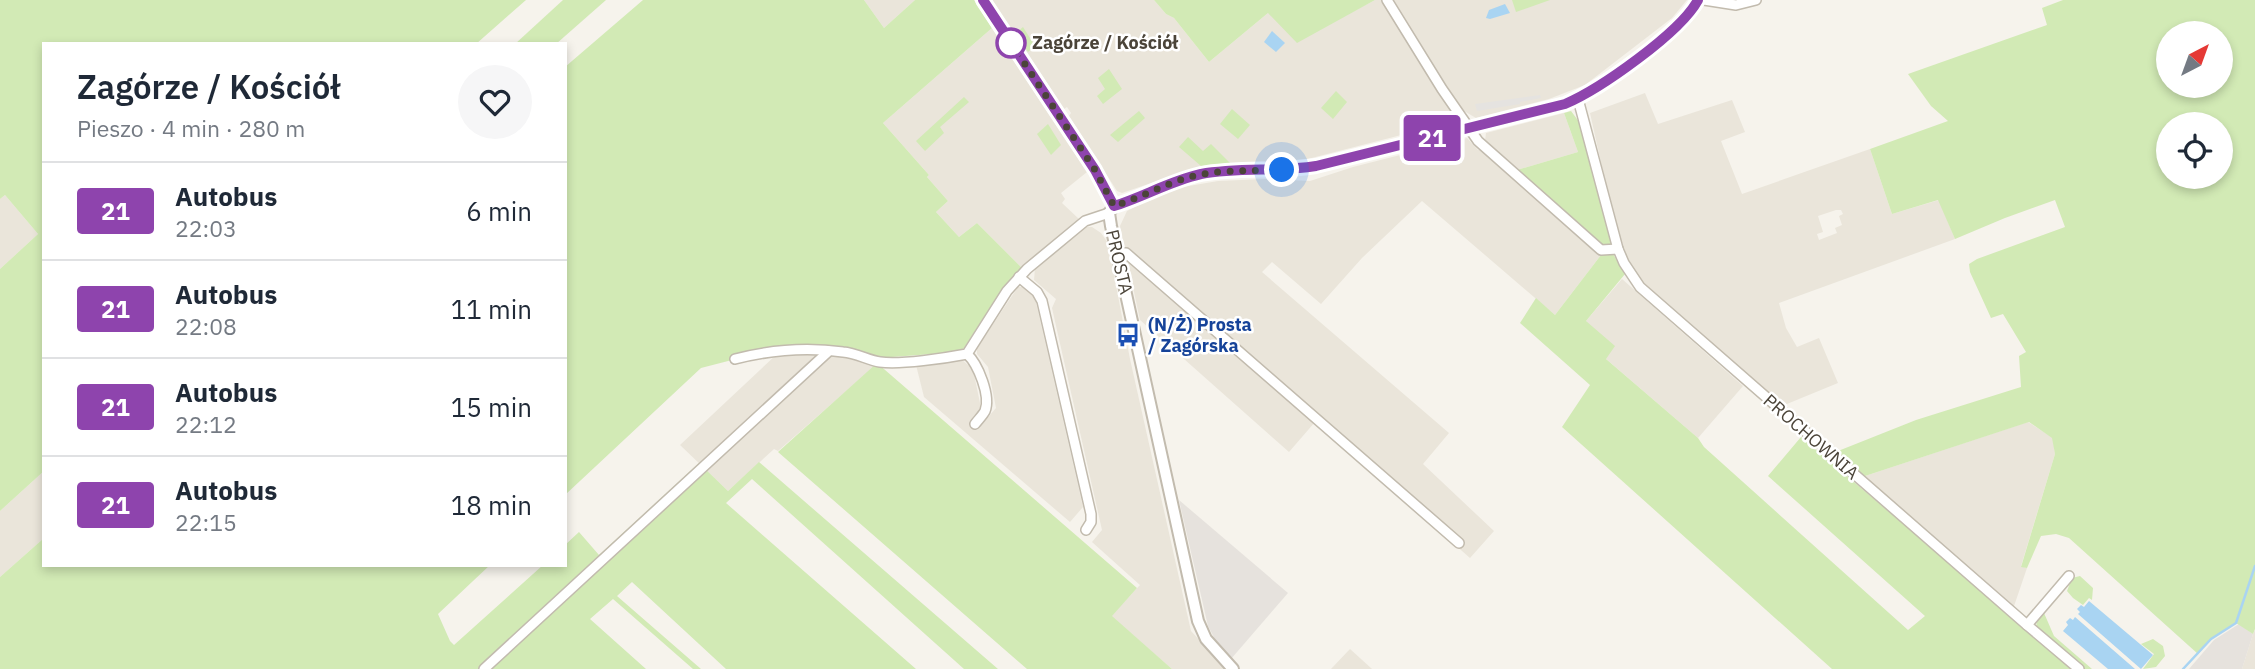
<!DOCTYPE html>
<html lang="pl">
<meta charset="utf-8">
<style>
:root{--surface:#fff;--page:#f6f6f7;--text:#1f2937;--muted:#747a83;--line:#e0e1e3}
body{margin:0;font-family:"IBM Plex Sans",sans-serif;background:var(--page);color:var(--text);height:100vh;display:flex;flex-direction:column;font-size:26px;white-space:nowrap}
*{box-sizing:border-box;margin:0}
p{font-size:23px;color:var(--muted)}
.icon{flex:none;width:38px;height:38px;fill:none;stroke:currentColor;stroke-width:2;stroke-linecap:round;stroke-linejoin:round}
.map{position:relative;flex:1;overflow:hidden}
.details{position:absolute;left:42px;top:42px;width:525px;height:525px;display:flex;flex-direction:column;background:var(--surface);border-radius:0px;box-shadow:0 4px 10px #0003}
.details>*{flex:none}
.badge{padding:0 14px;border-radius:5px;font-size:24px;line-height:46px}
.needle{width:46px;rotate:41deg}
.controls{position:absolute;left:2156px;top:21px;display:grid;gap:14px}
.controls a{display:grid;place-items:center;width:77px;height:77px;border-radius:50%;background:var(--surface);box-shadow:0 4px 10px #0003;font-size:35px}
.you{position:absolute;width:35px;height:35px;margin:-18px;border:5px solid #fff;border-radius:50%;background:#1a73e8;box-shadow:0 0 0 10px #1a73e833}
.map>.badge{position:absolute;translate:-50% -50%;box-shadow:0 0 0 4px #fff}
.round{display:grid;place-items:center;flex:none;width:74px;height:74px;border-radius:37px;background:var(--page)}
.head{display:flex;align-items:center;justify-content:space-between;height:119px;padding:0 35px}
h1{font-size:33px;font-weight:600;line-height:52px}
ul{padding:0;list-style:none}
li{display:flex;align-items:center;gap:21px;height:98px;padding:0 35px;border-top:2px solid var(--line)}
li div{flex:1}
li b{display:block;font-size:26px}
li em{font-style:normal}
li .badge{min-width:77px;font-weight:700;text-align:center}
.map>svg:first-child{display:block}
</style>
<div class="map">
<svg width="2255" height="669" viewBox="0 0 2255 669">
<rect width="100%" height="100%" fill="#f6f3ec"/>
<!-- residential -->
<g fill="#eae5da" fill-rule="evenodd">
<path d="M 864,0 L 915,0 L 884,28 Z"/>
<path d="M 992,0 L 1154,0 L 1166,14 L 1174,18 L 1209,62 L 1268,13 L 1352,12 L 1375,0 L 1381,0 L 1453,114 L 1448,123 L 1300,161 L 1201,166 L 1122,193 L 1117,191 L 1069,116 L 1071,113 L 1067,107 L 1064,109 Z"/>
<path d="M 1391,0 L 1687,0 L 1672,18 L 1585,85 L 1549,99 L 1476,118 L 1464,111 L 1458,103 Z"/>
<path d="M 992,28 L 1087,172 L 1061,193 L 1065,199 L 1062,203 L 1079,219 L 1023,269 L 977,223 L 959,237 L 936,212 L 948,201 L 927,177 L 929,175 L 883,123 Z"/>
<path d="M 1645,93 L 1658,124 L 1732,100 L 1745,132 L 1721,141 L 1742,194 L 1870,149 L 1892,214 L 1939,200 L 1955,239 L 1779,303 L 1786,328 L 1797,347 L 1819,338 L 1838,383 L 1782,406 L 1641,281 L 1629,263 L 1613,216 L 1590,113 ZM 1836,210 L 1841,210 L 1843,214 L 1839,216 L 1842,225 L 1835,228 L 1837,233 L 1819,240 L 1817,234 L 1823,232 L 1818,216 Z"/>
<path d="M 1564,113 L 1578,152 L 1517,170 L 1485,141 L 1486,133 Z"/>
<path d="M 1467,138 L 1478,150 L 1484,149 L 1557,213 L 1601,255 L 1555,315 L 1422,201 L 1362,258 L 1321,304 L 1272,262 L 1262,272 L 1449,433 L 1423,464 L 1494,531 L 1470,558 L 1315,422 L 1289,452 L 1140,320 L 1120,226 L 1127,211 L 1171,189 L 1218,181 L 1265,179 L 1310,181 L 1353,167 Z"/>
<path d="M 5,195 L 38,234 L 0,269 L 0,199 Z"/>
<path d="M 1086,227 L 1092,227 L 1101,233 L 1108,243 L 1130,359 L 1191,631 L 1226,669 L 1172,669 L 1111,616 L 1140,585 L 1092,542 L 1102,530 L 1052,308 L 1056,299 L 1034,280 L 1035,268 Z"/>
<path d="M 1622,279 L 1743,386 L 1698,438 L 1605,358 L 1586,321 Z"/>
<path d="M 1018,287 L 1024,287 L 1035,298 L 1083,507 L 1070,522 L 924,397 L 916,365 L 961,359 L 973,369 L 981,408 L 969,423 L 977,430 L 996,408 L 988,367 L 977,354 L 977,348 Z"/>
<path d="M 831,353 L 877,364 L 778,451 L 774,449 L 728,491 L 680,445 L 777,354 Z"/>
<path d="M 2028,422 L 2053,438 L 2055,454 L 2021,566 L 2027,568 L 2013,609 L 1862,477 Z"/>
<path d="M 44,471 L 44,538 L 0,577 L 0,511 Z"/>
<path d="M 2255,630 L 2255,669 L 2242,669 L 2253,634 Z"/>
<path d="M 1350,649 L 1372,669 L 1331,669 Z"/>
</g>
<!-- industrial -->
<g fill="#e6e2dd">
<path d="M 1179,500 L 1288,593 L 1231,659 L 1217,643 L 1208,626 Z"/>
<path d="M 2239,624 L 2253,634 L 2242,669 L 2189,669 L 2214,640 Z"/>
</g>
<!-- green -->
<g fill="#d2eab5" fill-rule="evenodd">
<path d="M 0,0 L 526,0 L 476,44 L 44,44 L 44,471 L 0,511 L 0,269 L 38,234 L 5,195 L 0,199 Z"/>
<path d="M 563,0 L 606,0 L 556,44 L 515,44 Z"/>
<path d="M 643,0 L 864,0 L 884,28 L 915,0 L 974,0 L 992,28 L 883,123 L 929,175 L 927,177 L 948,201 L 936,212 L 959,237 L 977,223 L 1023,269 L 1003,288 L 964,348 L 958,352 L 879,358 L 847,348 L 783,347 L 701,368 L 565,495 L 565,67 Z"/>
<path d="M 1154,0 L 1375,0 L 1297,43 L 1268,13 L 1209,62 L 1174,18 L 1166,14 Z"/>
<path d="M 1512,0 L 1550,0 L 1516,12 Z"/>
<path d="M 2063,0 L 2255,0 L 2255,629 L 2253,634 L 2236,623 L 2211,639 L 2198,654 L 2069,538 L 2056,534 L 2041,536 L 2027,568 L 2021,567 L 2055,454 L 2052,438 L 2029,422 L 1862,477 L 1833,453 L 1916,420 L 2021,387 L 2019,356 L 2026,352 L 2003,314 L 1991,318 L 1970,272 L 1969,264 L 1977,259 L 2065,227 L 2055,200 L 2005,218 L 1955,239 L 1938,200 L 1892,214 L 1870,149 L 1948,121 L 1931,106 L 1908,74 L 2047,25 L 2042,8 ZM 2168,33 L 2221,33 L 2221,86 L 2168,86 ZM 2168,124 L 2221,124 L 2221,177 L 2168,177 Z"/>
<path d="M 1023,27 L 1035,46 L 1028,52 L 1016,33 Z"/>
<path d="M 1109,69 L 1122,89 L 1103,104 L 1097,96 L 1105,89 L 1098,78 Z"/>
<path d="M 1336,91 L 1347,102 L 1333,119 L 1321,108 Z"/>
<path d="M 964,97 L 969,102 L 940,127 L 944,133 L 925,151 L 916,141 Z"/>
<path d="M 1232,109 L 1250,125 L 1238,139 L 1220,124 Z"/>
<path d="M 1139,111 L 1145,118 L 1118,142 L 1110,135 Z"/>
<path d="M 1571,111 L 1580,123 L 1612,243 L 1610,247 L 1601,246 L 1517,170 L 1578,152 L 1564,113 Z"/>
<path d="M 1048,124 L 1061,145 L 1051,155 L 1037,134 Z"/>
<path d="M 1188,137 L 1203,151 L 1211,144 L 1230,163 L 1201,166 L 1179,147 Z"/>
<path d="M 1613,254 L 1625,274 L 1586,321 L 1615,346 L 1606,359 L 1698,438 L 1704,447 L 1908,630 L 1925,616 L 1768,476 L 1801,437 L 2074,669 L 1832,669 L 1562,427 L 1590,385 L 1520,323 L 1536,298 L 1555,315 L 1601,255 Z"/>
<path d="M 877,363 L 1137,588 L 1112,616 L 1172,669 L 1027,669 L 778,452 Z"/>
<path d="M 759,462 L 998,669 L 964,669 L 752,479 L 726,503 L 916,669 L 726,669 L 632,582 L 617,596 L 701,669 L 693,669 L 613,599 L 590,619 L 646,669 L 0,669 L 0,577 L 44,538 L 44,565 L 490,565 L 438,614 L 450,641 L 454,645 L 543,565 L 565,565 L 565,545 L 579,532 L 599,555 L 699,463 L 728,491 Z"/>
<path d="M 2080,576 L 2093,588 L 2092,600 L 2089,598 L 2083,605 L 2073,598 L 2067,591 L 2072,578 Z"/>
<path d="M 2044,613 L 2054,636 L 2092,669 L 2084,669 C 2076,662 2040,635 2037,627 C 2035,620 2039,616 2044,613 Z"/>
<path d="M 2153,639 L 2163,646 L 2165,656 L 2156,667 L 2143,669 L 2154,654 L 2141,644 Z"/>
</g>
<!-- parking -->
<path fill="#e5e3e0" d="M 1540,95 L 1541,98 L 1520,102 L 1520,104 L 1477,111 L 1475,104 Z"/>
<!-- water -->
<g fill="#a9d4f2">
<path d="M 1505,4 L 1510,13 L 1490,19 L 1486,18 L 1489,10 Z"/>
<path d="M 1272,31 L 1285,43 L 1276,52 L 1264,42 Z"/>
<path d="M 2089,601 L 2153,655 L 2141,669 L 2078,614 L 2080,612 L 2077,609 L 2081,605 L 2084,607 Z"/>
<path d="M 2075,617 L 2135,669 L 2108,669 L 2063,631 L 2068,625 L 2066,622 L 2070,618 L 2073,620 Z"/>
</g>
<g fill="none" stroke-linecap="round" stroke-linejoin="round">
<!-- stream -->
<path stroke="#a9d4f2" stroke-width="2.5" d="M 2183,669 L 2211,639 L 2236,623 L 2255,566"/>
<!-- minor casing -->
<g stroke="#c2bbae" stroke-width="12">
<g id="minor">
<path d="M 983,0 L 1095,170 L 1114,206"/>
<path d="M 1387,0 L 1442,89 L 1478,141 L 1601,250 L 1618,249"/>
<path d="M 1704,0 L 1736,5 L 1756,0"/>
<path d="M 1578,99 L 1618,249 L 1624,263 L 1640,287 L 2027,625"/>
<path d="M 1118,253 L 1126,253 L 1459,543"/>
<path d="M 1019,277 L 1037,292 L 1042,301 L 1091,514 L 1091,522 L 1086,530"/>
<path d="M 967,354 C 978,364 991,396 985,411 C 983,415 978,420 975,424"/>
<path d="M 735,359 C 770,350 807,347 843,352 C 856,353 868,360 880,362 C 900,365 946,358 967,354 L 1007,291 L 1027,269 L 1085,221 L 1109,213"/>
<path d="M 2069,576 L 2027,625 L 2079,669"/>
<path d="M 484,669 L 829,351"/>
</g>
</g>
<!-- tertiary casing -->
<g stroke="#c2bbae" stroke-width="14">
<path id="tertiary" d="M 1233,669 L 1206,639 L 1198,621 L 1111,226 L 1109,213 L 1114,206 C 1144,197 1170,180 1201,174 C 1239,167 1278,172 1316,166 L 1565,104 C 1600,89 1680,33 1698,0"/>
</g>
<!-- minor -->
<use href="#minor" stroke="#fff" stroke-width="9"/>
<!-- tertiary -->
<use href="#tertiary" stroke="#fff" stroke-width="10"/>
</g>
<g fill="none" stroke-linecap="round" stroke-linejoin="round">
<!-- line casing -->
<g stroke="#fff" stroke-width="16">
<path id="line" d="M 983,0 L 1095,170 L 1114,206 C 1143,197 1170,181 1201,174 C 1239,167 1278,172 1316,166 L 1565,104 C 1600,89 1680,33 1698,0"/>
</g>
<!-- line -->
<use href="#line" stroke="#8e44ad" stroke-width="10"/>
<!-- walk -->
<path stroke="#4b4439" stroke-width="7" stroke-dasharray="0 12.6" d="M 1011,43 L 1095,170 L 1114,206 C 1140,198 1164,184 1190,177 C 1220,169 1251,171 1282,170"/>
</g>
<!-- icons -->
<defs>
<g id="bus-bare" transform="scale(1.89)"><path d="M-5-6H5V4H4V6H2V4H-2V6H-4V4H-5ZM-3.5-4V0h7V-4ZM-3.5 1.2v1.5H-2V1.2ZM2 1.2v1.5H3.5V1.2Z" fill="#1a4fb4" stroke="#fff" stroke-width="2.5" paint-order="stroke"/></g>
</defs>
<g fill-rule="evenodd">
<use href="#bus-bare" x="1128" y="335"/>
</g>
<!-- markers -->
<circle fill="#fff" stroke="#8e44ad" stroke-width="3.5" cx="1011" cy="43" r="14"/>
<g text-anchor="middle" stroke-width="5" stroke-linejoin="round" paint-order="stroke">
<!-- stop labels -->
<g font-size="18" font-weight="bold" fill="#4b4439" stroke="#fff" text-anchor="start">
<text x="1032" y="49">Zagórze / Kościół</text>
</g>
<!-- street labels -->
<g font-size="18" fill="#4b4439" stroke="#fff">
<text transform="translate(1119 262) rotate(77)" y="6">PROSTA</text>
<text transform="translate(1811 437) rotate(41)" y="6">PROCHOWNIA</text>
</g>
<!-- transit labels -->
<g font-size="18" font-weight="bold" fill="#164399" stroke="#fff" text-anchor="start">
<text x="1148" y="331">(N/Ż) Prosta<tspan x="1148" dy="21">/ Zagórska</tspan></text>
</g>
</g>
</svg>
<div class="controls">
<a><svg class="needle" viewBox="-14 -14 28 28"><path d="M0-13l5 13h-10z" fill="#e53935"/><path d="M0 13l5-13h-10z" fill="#747a83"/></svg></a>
<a><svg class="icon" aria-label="locate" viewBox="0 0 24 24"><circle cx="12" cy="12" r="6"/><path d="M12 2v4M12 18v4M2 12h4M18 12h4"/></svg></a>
</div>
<div class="you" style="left:1282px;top:170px"></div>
<b class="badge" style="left:1432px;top:138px;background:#8e44ad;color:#fff">21</b>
<section class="details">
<div class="head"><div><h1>Zagórze / Kościół</h1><p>Pieszo · 4 min · 280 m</p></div><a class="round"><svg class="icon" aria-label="heart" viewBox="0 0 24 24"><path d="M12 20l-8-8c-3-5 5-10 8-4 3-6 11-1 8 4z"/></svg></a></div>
<ul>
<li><span class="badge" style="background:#8e44ad;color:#fff">21</span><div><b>Autobus</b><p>22:03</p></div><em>6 min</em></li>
<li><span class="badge" style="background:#8e44ad;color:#fff">21</span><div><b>Autobus</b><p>22:08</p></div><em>11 min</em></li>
<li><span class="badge" style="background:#8e44ad;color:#fff">21</span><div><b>Autobus</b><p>22:12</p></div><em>15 min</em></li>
<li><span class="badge" style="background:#8e44ad;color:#fff">21</span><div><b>Autobus</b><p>22:15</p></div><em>18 min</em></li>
</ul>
</section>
</div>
